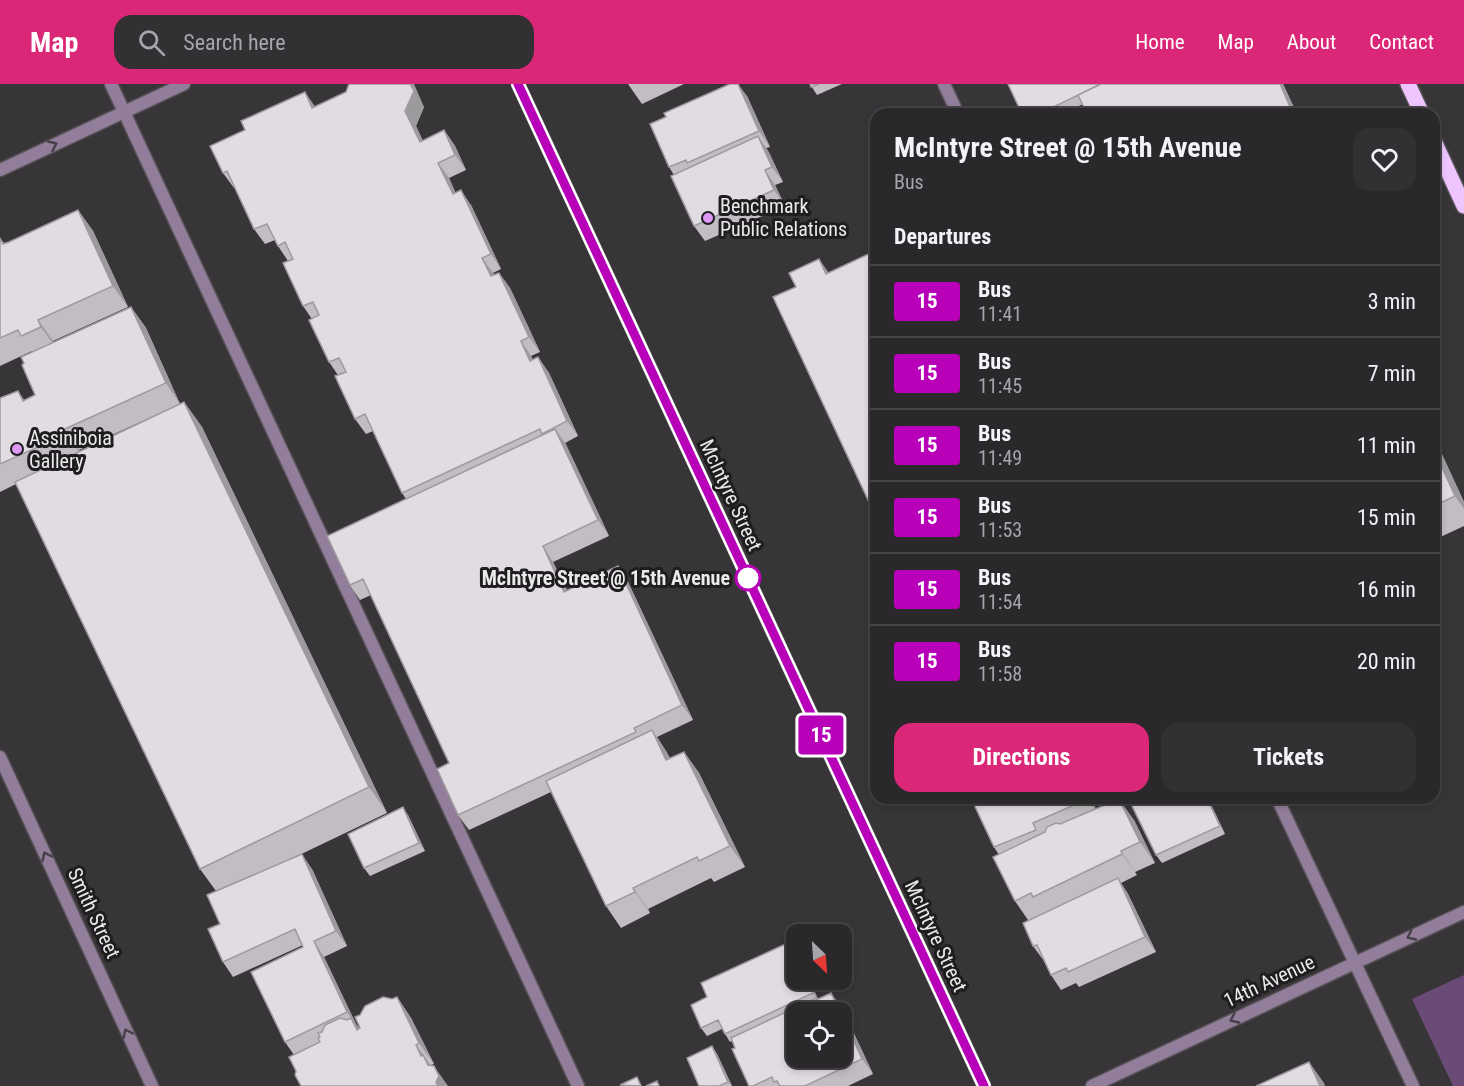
<!DOCTYPE html>
<style>
:root{--surface:#2a282b;--page:#323033;--text:#f1f3f6;--muted:#a5a6a9;--line:#464447;--accent:#db2777}
body{margin:0;font-family:"Roboto Condensed",sans-serif;background:var(--page);color:var(--text);height:100vh;display:flex;flex-direction:column;font-size:22px;white-space:nowrap}
*{box-sizing:border-box;margin:0}
p{font-size:20px;color:var(--muted)}
.icon{flex:none;width:33px;height:33px;fill:none;stroke:currentColor;stroke-width:2;stroke-linecap:round;stroke-linejoin:round}
.map{position:relative;flex:1;overflow:hidden}
.sheet{position:absolute;left:870px;top:24px;width:570px;height:696px;display:flex;flex-direction:column;background:var(--surface);border-radius:18px;box-shadow:0 3px 9px #0003,0 0 0 2px var(--line)}
.sheet>*{flex:none}
.badge{padding:0 12px;border-radius:4px;font-size:21px;line-height:39px}
.needle{width:39px;rotate:155deg}
.fabs{position:absolute;left:786px;top:840px;display:grid;gap:12px}
.fabs a{display:grid;place-items:center;width:66px;height:66px;border-radius:12px;background:var(--surface);box-shadow:0 3px 9px #0003,0 0 0 2px var(--line);font-size:30px}
.map>.badge{position:absolute;translate:-50% -50%;box-shadow:0 0 0 3px #fff}
h2{padding:0 24px;font-size:22px;line-height:54px}
.round{display:grid;place-items:center;flex:none;width:63px;height:63px;border-radius:18px;background:var(--page)}
.head{display:flex;align-items:center;justify-content:space-between;height:102px;padding:0 24px}
h1{font-size:28px;font-weight:700;line-height:45px}
.button{display:flex;gap:12px;margin-top:auto;padding:12px 24px}
.button a{flex:1;height:69px;border-radius:18px;background:var(--accent);color:#fff;font-size:24px;font-weight:700;line-height:69px;text-align:center}
.button a+a{background:var(--page);color:var(--text)}
ul{padding:0;list-style:none}
li{display:flex;align-items:center;gap:18px;height:72px;padding:0 24px;border-top:2px solid var(--line)}
li div{flex:1}
li b{display:block;font-size:22px}
li em{font-style:normal}
li .badge{min-width:66px;font-weight:700;text-align:center}
header{display:flex;align-items:center;gap:36px;box-sizing:border-box;height:84px;padding:0 30px;background:var(--accent);color:#fff}
header strong{font-size:28px}
nav{display:flex;gap:33px;margin-inline-start:auto;font-size:21px}
.search{width:420px;height:54px;background:var(--page);display:flex;align-items:center;gap:15px;box-sizing:border-box;padding:0 21px;border-radius:18px;color:var(--muted);font-size:22px}
.map>svg:first-child{display:block}
</style>
<header>
<strong>Map</strong>
<div class="search"><svg class="icon" aria-label="search" viewBox="0 0 24 24"><circle cx="10" cy="10" r="6"/><path d="M15 15l6 6"/></svg>Search here</div>
<nav><a>Home</a><a>Map</a><a>About</a><a>Contact</a></nav>
</header>
<div class="map">
<svg width="1464" height="1002" viewBox="0 0 1464 1002">
<rect width="100%" height="100%" fill="#383539"/>
<!-- green -->
<path fill="#6a4b76" d="M 1464,891 L 1464,1002 L 1453,1002 L 1412,915 Z"/>
<g fill="none" stroke-linecap="round" stroke-linejoin="round">
<!-- lane casing -->
<g stroke="#555256" stroke-width="15">
<g id="lane">
<path d="M 111,0 L 578,1002"/>
<path d="M 944,0 L 958,30"/>
<path d="M 1277,714 L 1413,1002"/>
</g>
</g>
<!-- street casing -->
<g stroke="#555256" stroke-width="15">
<g id="street">
<path d="M 518,0 L 984,1002"/>
<path d="M 0,86 L 184,0"/>
<path d="M 0,673 L 152,1002"/>
<path d="M 1092,1002 L 1464,828"/>
</g>
</g>
<!-- primary casing -->
<g stroke="#555256" stroke-width="18">
<g id="primary">
<path d="M 1408,0 L 1422,30"/>
<path d="M 1434,57 L 1464,122"/>
</g>
</g>
<!-- lane -->
<use href="#lane" stroke="#927e9a" stroke-width="12"/>
<!-- street -->
<use href="#street" stroke="#927e9a" stroke-width="12"/>
<!-- primary -->
<use href="#primary" stroke="#eec5fe" stroke-width="15"/>
</g>
<!-- wall -->
<g fill="#c1bdc2" fill-rule="evenodd">
<path d="M 628,0 L 684,0 L 642,20 Z"/>
<path d="M 810,0 L 842,0 L 817,11 Z"/>
<path d="M 1008,0 L 1283,0 L 1297,30 L 1087,30 L 1083,20 L 1062,30 L 1022,30 Z"/>
<path d="M 747,12 L 770,63 L 766,64 L 783,98 L 775,101 L 785,122 L 705,157 L 694,142 L 674,91 L 669,83 L 666,33 Z"/>
<path d="M 315,22 L 424,23 L 416,42 L 423,57 L 444,46 L 455,62 L 466,86 L 449,94 L 455,108 L 471,121 L 501,185 L 493,189 L 494,191 L 499,189 L 510,204 L 540,268 L 531,272 L 533,276 L 538,273 L 549,289 L 578,352 L 565,359 L 609,452 L 553,478 L 567,506 L 628,498 L 693,636 L 657,653 L 666,667 L 670,674 L 684,668 L 699,689 L 745,783 L 714,798 L 711,794 L 648,825 L 650,829 L 621,844 L 606,822 L 551,708 L 469,746 L 458,731 L 449,679 L 371,511 L 360,516 L 350,501 L 406,415 L 402,409 L 373,347 L 366,350 L 355,335 L 338,291 L 329,278 L 312,235 L 303,222 L 288,177 L 278,162 L 275,156 L 265,160 L 254,145 L 235,104 L 234,104 L 223,89 Z"/>
<path d="M 78,126 L 93,147 L 128,223 L 53,257 L 53,258 L 131,223 L 146,244 L 180,320 L 184,318 L 202,343 L 387,729 L 293,774 L 312,785 L 347,862 L 324,873 L 356,940 L 359,944 L 392,915 L 397,913 L 411,934 L 434,980 L 431,981 L 296,987 L 294,971 L 285,958 L 303,863 L 303,861 L 233,893 L 223,878 L 216,807 L 200,785 L 16,400 L 0,408 L 0,314 L 18,307 L 24,316 L 35,311 L 24,279 L 32,267 L 0,282 L 0,154 L 4,159 L 9,158 ZM 149,334 L 80,367 L 79,366 Z"/>
<path d="M 1434,353 L 1464,418 L 1464,442 L 1434,456 Z"/>
<path d="M 971,714 L 1091,714 L 1096,725 L 1134,736 L 1155,779 L 1135,788 L 1137,791 L 1121,799 L 1128,810 L 1156,868 L 1079,903 L 1076,899 L 1061,906 L 1051,891 L 1044,877 L 1033,862 L 1028,836 L 1015,817 L 999,771 L 994,763 Z"/>
<path d="M 1143,714 L 1208,714 L 1225,750 L 1162,779 L 1156,771 Z"/>
<path d="M 408,731 L 425,767 L 370,792 L 364,784 Z"/>
<path d="M 795,866 L 796,896 L 820,896 L 811,900 L 818,915 L 842,924 L 873,990 L 848,1002 L 749,1002 L 732,957 L 730,958 L 722,945 L 707,952 L 701,944 L 707,913 Z"/>
<path d="M 712,962 L 717,970 L 732,1002 L 699,1002 Z"/>
</g>
<!-- shaded-wall -->
<g fill="#9d9a9e">
<path d="M 410,0 L 414,0 L 424,23 L 416,42 L 430,73 L 420,58 L 405,27 Z"/>
<path d="M 738,0 L 747,12 L 770,63 L 759,47 Z"/>
<path d="M 1280,0 L 1283,0 L 1297,30 L 1293,30 Z"/>
<path d="M 305,8 L 316,24 L 312,24 Z"/>
<path d="M 444,46 L 455,62 L 466,86 L 455,71 Z"/>
<path d="M 758,52 L 769,68 L 783,98 L 772,83 Z"/>
<path d="M 438,79 L 449,94 L 463,125 L 453,110 Z"/>
<path d="M 765,86 L 775,101 L 785,122 L 774,106 Z"/>
<path d="M 461,106 L 471,121 L 501,185 L 491,170 Z"/>
<path d="M 78,126 L 93,147 L 128,223 L 113,202 Z"/>
<path d="M 482,174 L 493,189 L 502,208 L 491,192 Z"/>
<path d="M 819,175 L 843,209 L 826,190 Z"/>
<path d="M 499,189 L 510,204 L 540,268 L 529,253 Z"/>
<path d="M 131,223 L 146,244 L 180,320 L 166,299 Z"/>
<path d="M 38,236 L 53,257 L 56,264 L 41,243 Z"/>
<path d="M 521,257 L 531,272 L 540,293 L 530,277 Z"/>
<path d="M 538,273 L 549,289 L 578,352 L 567,337 Z"/>
<path d="M 184,318 L 202,343 L 387,729 L 369,703 Z"/>
<path d="M 65,345 L 79,366 L 81,371 L 67,350 Z"/>
<path d="M 555,345 L 566,360 L 609,452 L 598,436 Z"/>
<path d="M 1434,353 L 1464,418 L 1464,425 L 1455,412 L 1434,366 Z"/>
<path d="M 543,462 L 553,478 L 574,523 L 564,508 Z"/>
<path d="M 618,482 L 628,498 L 693,636 L 682,621 Z"/>
<path d="M 652,646 L 666,667 L 681,697 L 666,676 Z"/>
<path d="M 684,668 L 699,689 L 745,783 L 730,762 Z"/>
<path d="M 1087,714 L 1091,714 L 1098,730 Z"/>
<path d="M 1207,714 L 1208,714 L 1225,750 L 1220,742 Z"/>
<path d="M 1119,715 L 1134,736 L 1155,779 L 1140,758 Z"/>
<path d="M 403,723 L 408,731 L 425,767 L 419,759 Z"/>
<path d="M 1121,767 L 1137,791 L 1122,770 Z"/>
<path d="M 302,770 L 312,785 L 347,862 L 336,847 Z"/>
<path d="M 1118,794 L 1128,810 L 1156,868 L 1145,853 Z"/>
<path d="M 633,804 L 648,825 L 650,829 L 635,808 Z"/>
<path d="M 314,857 L 324,873 L 356,940 L 366,955 L 357,946 L 353,937 L 347,928 Z"/>
<path d="M 807,896 L 811,900 L 819,917 L 813,909 Z"/>
<path d="M 831,909 L 842,924 L 873,990 L 862,975 L 842,931 L 842,928 L 840,928 Z"/>
<path d="M 397,913 L 411,934 L 434,980 L 419,959 Z"/>
<path d="M 416,961 L 439,993 L 434,982 L 448,1002 L 438,1002 Z"/>
<path d="M 712,962 L 717,970 L 732,1002 L 728,998 Z"/>
<path d="M 1309,978 L 1324,999 L 1325,1002 L 1320,1002 Z"/>
</g>
<!-- building -->
<g fill="#e0dce2" stroke="#9d9a9e" stroke-width="1.5">
<path d="M 349,0 L 410,0 L 414,7 L 405,27 L 420,58 L 444,46 L 455,71 L 438,79 L 453,110 L 461,106 L 491,170 L 482,174 L 491,192 L 499,189 L 529,253 L 521,257 L 530,277 L 538,273 L 567,337 L 542,350 L 540,345 L 402,409 L 365,330 L 355,335 L 335,292 L 346,288 L 339,274 L 329,278 L 309,236 L 319,231 L 313,218 L 303,222 L 283,179 L 293,175 L 285,158 L 278,162 L 267,140 L 254,145 L 227,87 L 223,89 L 210,62 L 245,46 L 241,37 L 305,8 L 312,24 L 346,8 Z"/>
<path d="M 730,0 L 738,0 L 759,47 L 687,79 L 686,76 L 669,83 L 650,40 L 666,33 L 664,29 Z"/>
<path d="M 810,0 L 819,0 L 811,3 Z"/>
<path d="M 1008,0 L 1101,0 L 1039,30 L 1022,30 Z"/>
<path d="M 1101,0 L 1280,0 L 1293,30 L 1087,30 L 1078,11 Z"/>
<path d="M 758,52 L 772,83 L 765,86 L 774,106 L 694,142 L 671,92 Z"/>
<path d="M 78,126 L 113,202 L 38,236 L 41,243 L 21,252 L 18,246 L 0,254 L 0,154 L 3,160 L 9,158 Z"/>
<path d="M 875,167 L 876,168 L 876,433 L 773,213 L 796,203 L 789,189 L 819,175 L 826,190 Z"/>
<path d="M 131,223 L 166,299 L 65,345 L 67,350 L 0,380 L 0,314 L 18,307 L 23,317 L 35,311 L 22,281 L 24,279 L 21,273 Z"/>
<path d="M 184,318 L 369,703 L 200,785 L 15,398 Z"/>
<path d="M 555,345 L 598,436 L 543,462 L 564,508 L 618,482 L 682,621 L 634,644 L 636,648 L 458,731 L 437,685 L 449,679 L 363,495 L 350,501 L 327,452 Z"/>
<path d="M 1434,366 L 1455,412 L 1434,422 Z"/>
<path d="M 652,646 L 666,676 L 684,668 L 730,762 L 699,777 L 697,773 L 633,804 L 635,808 L 606,822 L 546,697 Z"/>
<path d="M 971,714 L 1087,714 L 1088,715 L 1033,739 L 1036,746 L 994,763 Z"/>
<path d="M 1143,714 L 1207,714 L 1220,742 L 1156,771 L 1131,720 Z"/>
<path d="M 1119,715 L 1140,758 L 1121,767 L 1122,770 L 1033,813 L 1031,809 L 1015,817 L 993,773 L 1045,748 L 1047,743 L 1056,739 L 1060,740 Z"/>
<path d="M 403,723 L 419,759 L 364,784 L 348,750 Z"/>
<path d="M 302,770 L 336,847 L 314,857 L 347,928 L 285,958 L 251,888 L 303,863 L 295,845 L 223,878 L 208,845 L 220,840 L 207,811 Z"/>
<path d="M 1118,794 L 1145,853 L 1068,888 L 1066,884 L 1051,891 L 1037,861 L 1033,862 L 1023,839 Z"/>
<path d="M 790,858 L 796,872 L 796,896 L 807,896 L 813,909 L 725,950 L 718,936 L 701,944 L 691,921 L 707,913 L 701,899 Z"/>
<path d="M 831,909 L 840,928 L 796,928 L 796,974 L 842,974 L 842,931 L 862,975 L 805,1002 L 780,1002 L 777,997 L 774,998 L 772,993 L 753,1002 L 749,1002 L 732,965 L 735,964 L 731,954 L 816,914 L 816,916 Z"/>
<path d="M 383,913 L 392,915 L 397,913 L 419,959 L 416,961 L 421,972 L 423,971 L 428,981 L 434,982 L 439,992 L 436,998 L 438,1002 L 301,1002 L 295,991 L 296,987 L 289,973 L 320,958 L 318,954 L 320,953 L 318,949 L 322,948 L 325,941 L 340,934 L 347,936 L 351,934 L 357,946 L 360,944 L 355,933 L 360,931 L 365,922 Z"/>
<path d="M 712,962 L 728,998 L 719,1002 L 699,1002 L 687,974 Z"/>
<path d="M 1309,978 L 1320,1002 L 1256,1002 Z"/>
<path d="M 637,993 L 641,1002 L 620,1001 Z"/>
<path d="M 657,997 L 659,1002 L 646,1002 Z"/>
</g>
<!-- one-way arrows -->
<defs><path id="oneway-chevron" d="M-2-3.5L2.5 0L-2 3.5" fill="none" stroke-width="1.6" stroke-linecap="round" stroke-linejoin="round" transform="scale(1.5)"/></defs>
<g stroke="#473f4a">
<use href="#oneway-chevron" transform="translate(53 61) rotate(-25)"/>
<use href="#oneway-chevron" transform="translate(46 772) rotate(-115)"/>
<use href="#oneway-chevron" transform="translate(1411 852) rotate(155)"/>
<use href="#oneway-chevron" transform="translate(1234 935) rotate(155)"/>
<use href="#oneway-chevron" transform="translate(127 949) rotate(-115)"/>
</g>
<g fill="none" stroke-linecap="round" stroke-linejoin="round">
<!-- line casing -->
<g stroke="#fff" stroke-width="14">
<path id="line" d="M 518,0 L 984,1002"/>
</g>
<!-- line -->
<use href="#line" stroke="#b700b7" stroke-width="9"/>
</g>
<!-- markers -->
<g fill="#db99f5" stroke="#1f1d1f" stroke-width="2">
<circle cx="708" cy="134" r="6"/>
<circle cx="17" cy="365" r="6"/>
</g>
<circle fill="#fff" stroke="#b700b7" stroke-width="3" cx="748" cy="494" r="12"/>
<g text-anchor="middle" stroke-width="6" stroke-linejoin="round" paint-order="stroke">
<!-- poi labels -->
<g font-size="20" fill="#ebe9ec" stroke="#1f1d1f" text-anchor="start">
<text x="720" y="129">Benchmark<tspan x="720" dy="23">Public Relations</tspan></text>
<text x="29" y="361">Assiniboia<tspan x="29" dy="23">Gallery</tspan></text>
</g>
<!-- street labels -->
<g font-size="20" fill="#ebe9ec" stroke="#1f1d1f">
<text transform="translate(731 411) rotate(65)" y="7">McIntyre Street</text>
<text transform="translate(94 829) rotate(65)" y="7">Smith Street</text>
<text transform="translate(936 852) rotate(65)" y="7">McIntyre Street</text>
<text transform="translate(1269 897) rotate(-25)" y="7">14th Avenue</text>
</g>
<!-- stop labels -->
<g font-size="20" font-weight="bold" fill="#ebe9ec" stroke="#1f1d1f" text-anchor="end">
<text x="730" y="501">McIntyre Street @ 15th Avenue</text>
</g>
</g>
</svg>
<div class="fabs">
<a><svg class="needle" viewBox="-14 -14 28 28"><path d="M0-13l5 13h-10z" fill="#e53935"/><path d="M0 13l5-13h-10z" fill="#a5a6a9"/></svg></a>
<a><svg class="icon" aria-label="locate" viewBox="0 0 24 24"><circle cx="12" cy="12" r="6"/><path d="M12 2v4M12 18v4M2 12h4M18 12h4"/></svg></a>
</div>
<b class="badge" style="left:821px;top:651px;background:#b700b7;color:#fff">15</b>
<section class="sheet">
<div class="head"><div><h1>McIntyre Street @ 15th Avenue</h1><p>Bus</p></div><a class="round"><svg class="icon" aria-label="heart" viewBox="0 0 24 24"><path d="M12 20l-8-8c-3-5 5-10 8-4 3-6 11-1 8 4z"/></svg></a></div>
<h2>Departures</h2>
<ul>
<li><span class="badge" style="background:#b700b7;color:#fff">15</span><div><b>Bus</b><p>11:41</p></div><em>3 min</em></li>
<li><span class="badge" style="background:#b700b7;color:#fff">15</span><div><b>Bus</b><p>11:45</p></div><em>7 min</em></li>
<li><span class="badge" style="background:#b700b7;color:#fff">15</span><div><b>Bus</b><p>11:49</p></div><em>11 min</em></li>
<li><span class="badge" style="background:#b700b7;color:#fff">15</span><div><b>Bus</b><p>11:53</p></div><em>15 min</em></li>
<li><span class="badge" style="background:#b700b7;color:#fff">15</span><div><b>Bus</b><p>11:54</p></div><em>16 min</em></li>
<li><span class="badge" style="background:#b700b7;color:#fff">15</span><div><b>Bus</b><p>11:58</p></div><em>20 min</em></li>
</ul>
<div class="button"><a>Directions</a><a>Tickets</a></div>
</section>
</div>
